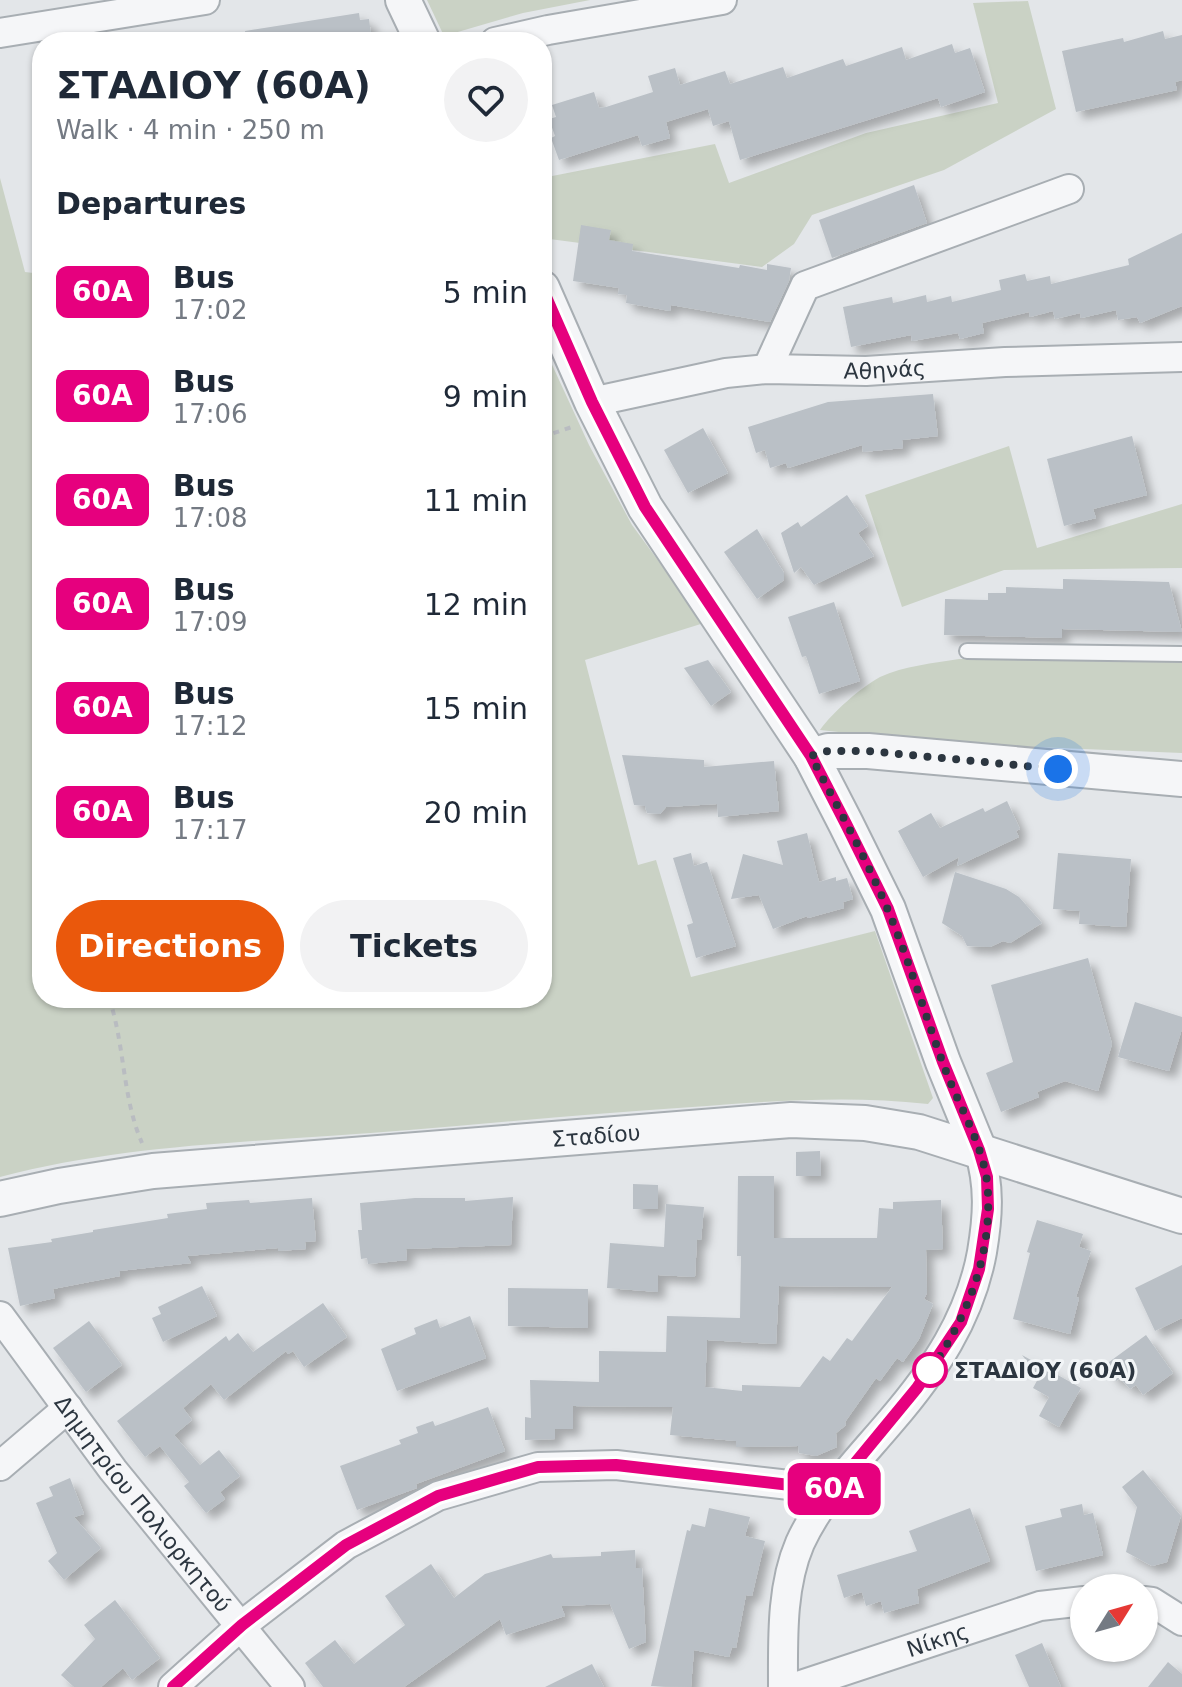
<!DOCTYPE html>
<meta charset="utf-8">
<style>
:root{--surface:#fff;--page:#f2f2f3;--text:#1f2937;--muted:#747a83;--accent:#ea580c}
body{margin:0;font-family:"DejaVu Sans",sans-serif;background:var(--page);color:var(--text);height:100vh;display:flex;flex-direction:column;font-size:30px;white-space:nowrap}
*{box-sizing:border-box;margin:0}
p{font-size:26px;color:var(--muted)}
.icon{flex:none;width:44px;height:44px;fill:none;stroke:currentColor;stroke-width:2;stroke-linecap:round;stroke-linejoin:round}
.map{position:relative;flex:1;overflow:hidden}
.details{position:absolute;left:32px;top:32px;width:520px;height:976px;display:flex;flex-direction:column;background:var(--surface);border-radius:32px;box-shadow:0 2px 6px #0004}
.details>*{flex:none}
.badge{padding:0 16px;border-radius:12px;font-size:28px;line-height:52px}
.needle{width:52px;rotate:53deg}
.tools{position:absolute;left:1070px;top:1574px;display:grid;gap:16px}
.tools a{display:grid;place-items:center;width:88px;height:88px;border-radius:50%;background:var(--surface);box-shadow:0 2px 6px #0004;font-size:40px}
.you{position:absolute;width:40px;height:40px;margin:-20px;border:6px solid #fff;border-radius:50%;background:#1a73e8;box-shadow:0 0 0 12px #1a73e833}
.map>.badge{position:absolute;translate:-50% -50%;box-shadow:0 0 0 4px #fff}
h2{padding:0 24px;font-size:30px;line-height:72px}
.round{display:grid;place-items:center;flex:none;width:84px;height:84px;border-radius:42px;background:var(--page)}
.summary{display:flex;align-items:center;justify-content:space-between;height:136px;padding:0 24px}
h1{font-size:38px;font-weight:600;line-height:60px}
.primary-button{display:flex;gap:16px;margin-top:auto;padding:16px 24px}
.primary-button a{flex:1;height:92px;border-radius:48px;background:var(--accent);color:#fff;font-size:32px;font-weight:600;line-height:92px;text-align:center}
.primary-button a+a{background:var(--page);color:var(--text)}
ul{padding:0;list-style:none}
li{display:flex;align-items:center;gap:24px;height:104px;padding:0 24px}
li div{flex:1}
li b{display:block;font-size:30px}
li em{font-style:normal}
li .badge{min-width:88px;font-weight:700;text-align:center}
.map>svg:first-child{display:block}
</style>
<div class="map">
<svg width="1182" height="1687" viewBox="0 0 1182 1687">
<defs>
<filter id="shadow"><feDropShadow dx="7" dy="7" stdDeviation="4" flood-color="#0004"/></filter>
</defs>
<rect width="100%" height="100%" fill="#e3e6e9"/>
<!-- green -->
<g fill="#cad2c5">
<path d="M 427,0 L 590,0 L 523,13 L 444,36 Z"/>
<path d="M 1028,1 L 1056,109 L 944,170 L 812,215 L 794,244 L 762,267 L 542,238 L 542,178 L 715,144 L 729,183 L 866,133 L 998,103 L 973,3 Z"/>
<path d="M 0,178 L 25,272 L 42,274 L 42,998 L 542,998 L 542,343 L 589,445 L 632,525 L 704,623 L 585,660 L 638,865 L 656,860 L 691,977 L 875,931 L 933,1098 L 928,1104 C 847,1095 774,1101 692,1107 C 598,1113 503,1122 409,1130 C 272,1142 133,1142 0,1177 Z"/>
<path d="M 1009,446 L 1037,548 L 1182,504 L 1182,568 L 1004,570 L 902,607 L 865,495 Z"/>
<path d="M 959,659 L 1182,661 L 1182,753 L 940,743 L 820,730 C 833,712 860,688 880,677 C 904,666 934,663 959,659 Z"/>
</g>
<!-- building -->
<g fill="#bac0c6" fill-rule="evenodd" filter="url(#shadow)">
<path d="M 359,13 L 360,20 L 369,19 L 372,42 L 246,42 L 245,31 Z"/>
<path d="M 1163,31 L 1165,39 L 1182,35 L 1182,80 L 1175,82 L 1177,90 L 1076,112 L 1062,51 L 1123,38 L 1124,42 Z"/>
<path d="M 952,44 L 955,53 L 970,48 L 985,92 L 941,107 L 938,98 L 740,160 L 729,121 L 713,126 L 708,109 L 666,122 L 670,138 L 642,146 L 638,135 L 559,160 L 551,138 L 555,136 L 549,119 L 556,117 L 552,105 L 594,92 L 599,108 L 606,107 L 653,92 L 648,76 L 675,68 L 680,85 L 725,71 L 730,84 L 783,67 L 787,78 L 843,59 L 846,66 L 902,47 L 906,60 Z"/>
<path d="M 914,185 L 927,223 L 832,258 L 819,220 Z"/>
<path d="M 581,225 L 611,230 L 609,240 L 633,244 L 632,251 L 739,268 L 740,265 L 767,270 L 767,264 L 791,268 L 789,281 L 770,322 L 671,305 L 670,311 L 626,303 L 627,295 L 618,294 L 619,288 L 573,281 Z"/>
<path d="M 1182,233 L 1182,306 L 1140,323 L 1137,317 L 1118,320 L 1116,310 L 1081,318 L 1080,313 L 1055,319 L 1053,311 L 1030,317 L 1029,312 L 982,323 L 984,333 L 960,339 L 958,333 L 912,341 L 911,335 L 851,347 L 843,307 L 892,297 L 893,303 L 926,295 L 927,302 L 951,296 L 952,302 L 1001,290 L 999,280 L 1025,274 L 1027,281 L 1050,276 L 1051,284 L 1129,265 L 1128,259 Z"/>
<path d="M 933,394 L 938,436 L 902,440 L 903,448 L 863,452 L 862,445 L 788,468 L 786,463 L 770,468 L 765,450 L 756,453 L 748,427 L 828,402 Z"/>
<path d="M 703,428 L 728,473 L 688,493 L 664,450 Z"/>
<path d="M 1132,436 L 1147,495 L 1093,509 L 1096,518 L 1064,526 L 1047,459 Z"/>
<path d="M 847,495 L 868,526 L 858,533 L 874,556 L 814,585 L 801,567 L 794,573 L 781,533 L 798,522 L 801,527 Z"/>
<path d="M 757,529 L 784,573 L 784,580 L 757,599 L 724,552 Z"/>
<path d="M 1063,579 L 1169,582 L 1182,632 L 1062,629 L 1062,638 L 944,635 L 945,599 L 988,600 L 988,593 L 1006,593 L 1006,587 L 1063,589 Z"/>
<path d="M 834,602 L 860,681 L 819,694 L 806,656 L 802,657 L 788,617 Z"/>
<path d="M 708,660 L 731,692 L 711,706 L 684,668 Z"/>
<path d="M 622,755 L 704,760 L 704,767 L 774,761 L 779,811 L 718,817 L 717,804 L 666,807 L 660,814 L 647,813 L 645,806 L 634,805 Z"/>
<path d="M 1007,801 L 1020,829 L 1016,831 L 1019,837 L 957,866 L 959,857 L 923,877 L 898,831 L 931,813 L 940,828 L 983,808 L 985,812 Z"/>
<path d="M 807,833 L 819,882 L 836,877 L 836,881 L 847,878 L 853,899 L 843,902 L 844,908 L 808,918 L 807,916 L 773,929 L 759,895 L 731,899 L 743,854 L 783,865 L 777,841 Z"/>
<path d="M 691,853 L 694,866 L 707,862 L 736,946 L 696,958 L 687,925 L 693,923 L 673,858 Z"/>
<path d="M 1058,853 L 1131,859 L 1126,927 L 1079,924 L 1080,911 L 1053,909 Z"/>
<path d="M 955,872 L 1006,889 L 1019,897 L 1042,923 L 1010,943 L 1003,941 L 990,947 L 967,946 L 962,936 L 942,923 Z"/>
<path d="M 1088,958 L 1112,1044 L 1098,1091 L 1065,1081 L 1037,1092 L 1039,1097 L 1001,1112 L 986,1073 L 1013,1062 L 991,985 Z"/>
<path d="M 1135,1002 L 1182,1017 L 1182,1029 L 1169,1071 L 1118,1057 Z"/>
<path d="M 820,1151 L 821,1176 L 796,1176 L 796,1152 Z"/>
<path d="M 738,1176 L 774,1176 L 774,1238 L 877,1238 L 879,1208 L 893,1209 L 893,1202 L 941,1200 L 943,1249 L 926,1250 L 927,1293 L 924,1299 L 933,1304 L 919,1339 L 903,1362 L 897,1358 L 880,1381 L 876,1378 L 845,1422 L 846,1425 L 836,1433 L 837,1447 L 816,1456 L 799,1453 L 798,1446 L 736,1447 L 736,1441 L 670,1435 L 673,1407 L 573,1406 L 573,1429 L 555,1429 L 555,1439 L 525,1440 L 525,1417 L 531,1418 L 530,1380 L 599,1382 L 599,1351 L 666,1352 L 667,1316 L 740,1318 L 741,1256 L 737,1256 ZM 779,1286 L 892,1287 L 852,1341 L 847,1338 L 830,1361 L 823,1356 L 800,1387 L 742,1385 L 742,1391 L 705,1387 L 707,1340 L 776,1344 Z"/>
<path d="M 633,1184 L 658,1185 L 658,1209 L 633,1209 Z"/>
<path d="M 513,1197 L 511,1245 L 406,1249 L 407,1260 L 368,1264 L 367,1258 L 361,1259 L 358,1230 L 362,1230 L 360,1203 L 415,1198 L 465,1198 L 465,1201 Z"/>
<path d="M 312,1198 L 316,1241 L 305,1242 L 306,1249 L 278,1251 L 278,1248 L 187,1256 L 191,1263 L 119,1271 L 120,1276 L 53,1289 L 55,1298 L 20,1306 L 8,1248 L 52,1242 L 51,1239 L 93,1232 L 93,1230 L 168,1218 L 167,1214 L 207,1209 L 206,1203 L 249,1200 L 250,1203 Z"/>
<path d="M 666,1204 L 704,1207 L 701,1240 L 697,1239 L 695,1277 L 658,1275 L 658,1292 L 607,1288 L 610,1243 L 664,1247 Z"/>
<path d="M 1037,1220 L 1083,1234 L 1079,1247 L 1091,1251 L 1076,1297 L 1079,1298 L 1070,1334 L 1013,1319 L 1030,1253 L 1027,1252 Z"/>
<path d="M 1182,1265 L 1182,1318 L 1155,1331 L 1135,1288 Z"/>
<path d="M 202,1286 L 217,1316 L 163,1342 L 152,1318 L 161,1314 L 158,1307 Z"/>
<path d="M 508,1288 L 588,1289 L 588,1328 L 508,1326 Z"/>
<path d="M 323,1303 L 347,1337 L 304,1367 L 293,1351 L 288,1354 L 286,1351 L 224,1400 L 211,1384 L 183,1408 L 192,1420 L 174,1435 L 200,1465 L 219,1450 L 240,1476 L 220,1492 L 225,1499 L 206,1513 L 184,1486 L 189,1482 L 160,1446 L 145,1457 L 117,1421 L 226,1336 L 229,1341 L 238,1333 L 253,1352 Z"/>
<path d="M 470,1316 L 486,1358 L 397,1391 L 381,1349 L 416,1334 L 414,1328 L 437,1319 L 440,1328 Z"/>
<path d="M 89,1321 L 122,1365 L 86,1392 L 53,1348 Z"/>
<path d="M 1146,1335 L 1173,1373 L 1143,1395 L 1136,1385 L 1130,1389 L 1120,1378 L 1116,1381 L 1105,1365 Z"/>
<path d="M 1022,1355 L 1081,1388 L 1059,1427 L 1039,1416 L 1049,1397 L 1033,1388 L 1039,1377 Z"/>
<path d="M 488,1407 L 505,1451 L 416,1484 L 417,1488 L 357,1510 L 340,1466 L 401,1444 L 399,1440 L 418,1433 L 416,1427 L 433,1421 L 435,1426 Z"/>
<path d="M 1143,1470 L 1181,1516 L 1167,1562 L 1152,1566 L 1126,1552 L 1137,1507 L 1122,1487 Z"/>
<path d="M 70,1478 L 84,1514 L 74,1517 L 101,1548 L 64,1580 L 48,1561 L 57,1553 L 36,1503 L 53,1496 L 49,1487 Z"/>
<path d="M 1082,1504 L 1084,1515 L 1093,1513 L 1103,1555 L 1036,1571 L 1025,1526 L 1062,1517 L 1060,1509 Z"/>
<path d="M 709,1508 L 750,1517 L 745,1536 L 765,1541 L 752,1596 L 746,1595 L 736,1648 L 732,1647 L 729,1657 L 694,1650 L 691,1687 L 651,1686 L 687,1530 L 690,1531 L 692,1524 L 705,1527 Z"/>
<path d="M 970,1508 L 990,1561 L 917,1589 L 919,1603 L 884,1613 L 881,1601 L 866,1606 L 862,1592 L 844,1598 L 837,1575 L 917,1551 L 909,1531 Z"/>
<path d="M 635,1550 L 636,1568 L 642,1568 L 646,1642 L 629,1649 L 610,1604 L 561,1606 L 565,1616 L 506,1635 L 500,1619 L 404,1687 L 323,1687 L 305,1663 L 335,1640 L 354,1664 L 405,1625 L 385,1596 L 431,1564 L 454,1598 L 485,1574 L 551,1554 L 553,1558 L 601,1556 L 601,1552 Z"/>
<path d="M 115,1600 L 160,1658 L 132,1680 L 123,1668 L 101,1687 L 74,1687 L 61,1675 L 95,1639 L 84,1625 Z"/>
<path d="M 1042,1643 L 1061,1687 L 1029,1687 L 1015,1655 Z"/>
<path d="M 1168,1662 L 1182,1674 L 1182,1687 L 1148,1687 Z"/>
<path d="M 592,1664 L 604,1687 L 545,1687 Z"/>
</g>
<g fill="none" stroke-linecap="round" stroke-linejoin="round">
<!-- service casing -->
<g stroke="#a8aeb3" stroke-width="18">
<path id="service" d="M 967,651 L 1182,654"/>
</g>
<!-- minor casing -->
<g stroke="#a8aeb3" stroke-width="32">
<g id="minor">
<path d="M 0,33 L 205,0"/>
<path d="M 495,42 L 548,30 L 722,0"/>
<path d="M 767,369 L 805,286 L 1069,189"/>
<path id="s1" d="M 592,402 L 726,373 L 767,369 L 866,371 L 1005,362 L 1182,357"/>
<path id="s2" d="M 0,1316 L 113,1470 L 290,1687"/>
<path d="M 0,1466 L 68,1408"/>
<path d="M 1144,1601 L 1152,1602 L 1182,1621"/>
<path d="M 173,1687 L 242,1625 L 346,1545 L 438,1496 L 538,1467 L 616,1465 L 833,1490"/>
<path d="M 783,1687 C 783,1640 781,1587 800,1543 C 821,1497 859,1459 891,1421 C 934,1371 970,1318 982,1252 C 988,1216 990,1186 979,1150"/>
<path id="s3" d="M 795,1687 L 1040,1606 L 1084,1601"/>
</g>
</g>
<!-- tertiary casing -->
<g stroke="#a8aeb3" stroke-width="38">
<g id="tertiary">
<path d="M 403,0 L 423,42"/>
<path d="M 542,288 L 592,402 L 645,507 L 811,756 L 846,824 L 888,909 L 943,1062 L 979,1150"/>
<path d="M 811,756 L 828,751 L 868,751 L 1182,779"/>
<path id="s4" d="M 0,1199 L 59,1186 L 153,1171 L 791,1120 L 865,1123 L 919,1132 L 1182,1216"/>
</g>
</g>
<!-- path -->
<g stroke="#b9bcc1" stroke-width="4" stroke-dasharray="6 6" stroke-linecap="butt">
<path d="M 542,437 L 575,426"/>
<path d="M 109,998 C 125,1045 122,1097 142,1143"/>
</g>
<!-- service -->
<use href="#service" stroke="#f5f6f8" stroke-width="14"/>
<!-- minor -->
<use href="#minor" stroke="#f5f6f8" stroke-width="28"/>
<!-- tertiary -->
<use href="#tertiary" stroke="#f5f6f8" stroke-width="34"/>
</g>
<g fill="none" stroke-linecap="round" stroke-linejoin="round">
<!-- line casing -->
<g stroke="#fff" stroke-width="18">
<path id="line" d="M 173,1687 L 242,1625 L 346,1545 L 438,1496 L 538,1467 L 616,1465 L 833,1490 L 917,1388 L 961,1322 L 979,1269 L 988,1209 L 987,1177 L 979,1150 L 943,1062 L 888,909 L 846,824 L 811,756 L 645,507 L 592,402 L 542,288"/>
</g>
<!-- line -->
<use href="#line" stroke="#e6007e" stroke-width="12"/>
<!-- walk -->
<path stroke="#2c3640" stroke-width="8" stroke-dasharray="0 14.4" d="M 930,1370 L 927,1375 C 965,1322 991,1260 988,1194 C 987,1152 962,1112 947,1074 C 926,1019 910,962 887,908 C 865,856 837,806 811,756 L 828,751 L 868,751 L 1058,769"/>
</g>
<!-- markers -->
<circle fill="#fff" stroke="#e6007e" stroke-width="4" cx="930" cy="1370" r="16"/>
<g text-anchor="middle" stroke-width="6" stroke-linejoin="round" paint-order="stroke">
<!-- street labels -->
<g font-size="22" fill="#2c3640" stroke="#f2f5f7">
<text dy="8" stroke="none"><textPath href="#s1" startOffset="296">Αθηνάς</textPath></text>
<text dy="8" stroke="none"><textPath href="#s4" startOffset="600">Σταδίου</textPath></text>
<text dy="8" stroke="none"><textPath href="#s2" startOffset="236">Δημητρίου Πολιορκητού</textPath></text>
<text dy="8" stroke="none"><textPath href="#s3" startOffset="150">Νίκης</textPath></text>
</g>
<!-- stop labels -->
<g font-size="22" font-weight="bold" fill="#2c3640" stroke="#f2f5f7" text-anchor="start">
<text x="954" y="1378">ΣΤΑΔΙΟΥ (60A)</text>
</g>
</g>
</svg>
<div class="tools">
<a><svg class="needle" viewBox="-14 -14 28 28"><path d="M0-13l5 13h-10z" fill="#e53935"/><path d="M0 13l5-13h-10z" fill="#747a83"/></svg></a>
</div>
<div class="you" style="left:1058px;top:769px"></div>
<b class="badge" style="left:834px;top:1489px;background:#e6007e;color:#fff">60Α</b>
<section class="details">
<div class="summary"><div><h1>ΣΤΑΔΙΟΥ (60A)</h1><p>Walk · 4 min · 250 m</p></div><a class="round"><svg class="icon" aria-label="heart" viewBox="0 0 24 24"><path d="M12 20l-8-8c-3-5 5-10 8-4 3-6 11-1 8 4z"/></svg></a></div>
<h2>Departures</h2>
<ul>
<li><span class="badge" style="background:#e6007e;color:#fff">60Α</span><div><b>Bus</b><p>17:02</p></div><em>5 min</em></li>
<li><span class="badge" style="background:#e6007e;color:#fff">60Α</span><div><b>Bus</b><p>17:06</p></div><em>9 min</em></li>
<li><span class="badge" style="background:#e6007e;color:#fff">60Α</span><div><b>Bus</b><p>17:08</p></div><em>11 min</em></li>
<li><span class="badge" style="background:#e6007e;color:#fff">60Α</span><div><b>Bus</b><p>17:09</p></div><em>12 min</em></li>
<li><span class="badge" style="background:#e6007e;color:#fff">60Α</span><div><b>Bus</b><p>17:12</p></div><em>15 min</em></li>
<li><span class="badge" style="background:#e6007e;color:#fff">60Α</span><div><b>Bus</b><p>17:17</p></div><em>20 min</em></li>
</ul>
<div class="primary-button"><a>Directions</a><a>Tickets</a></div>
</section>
</div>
